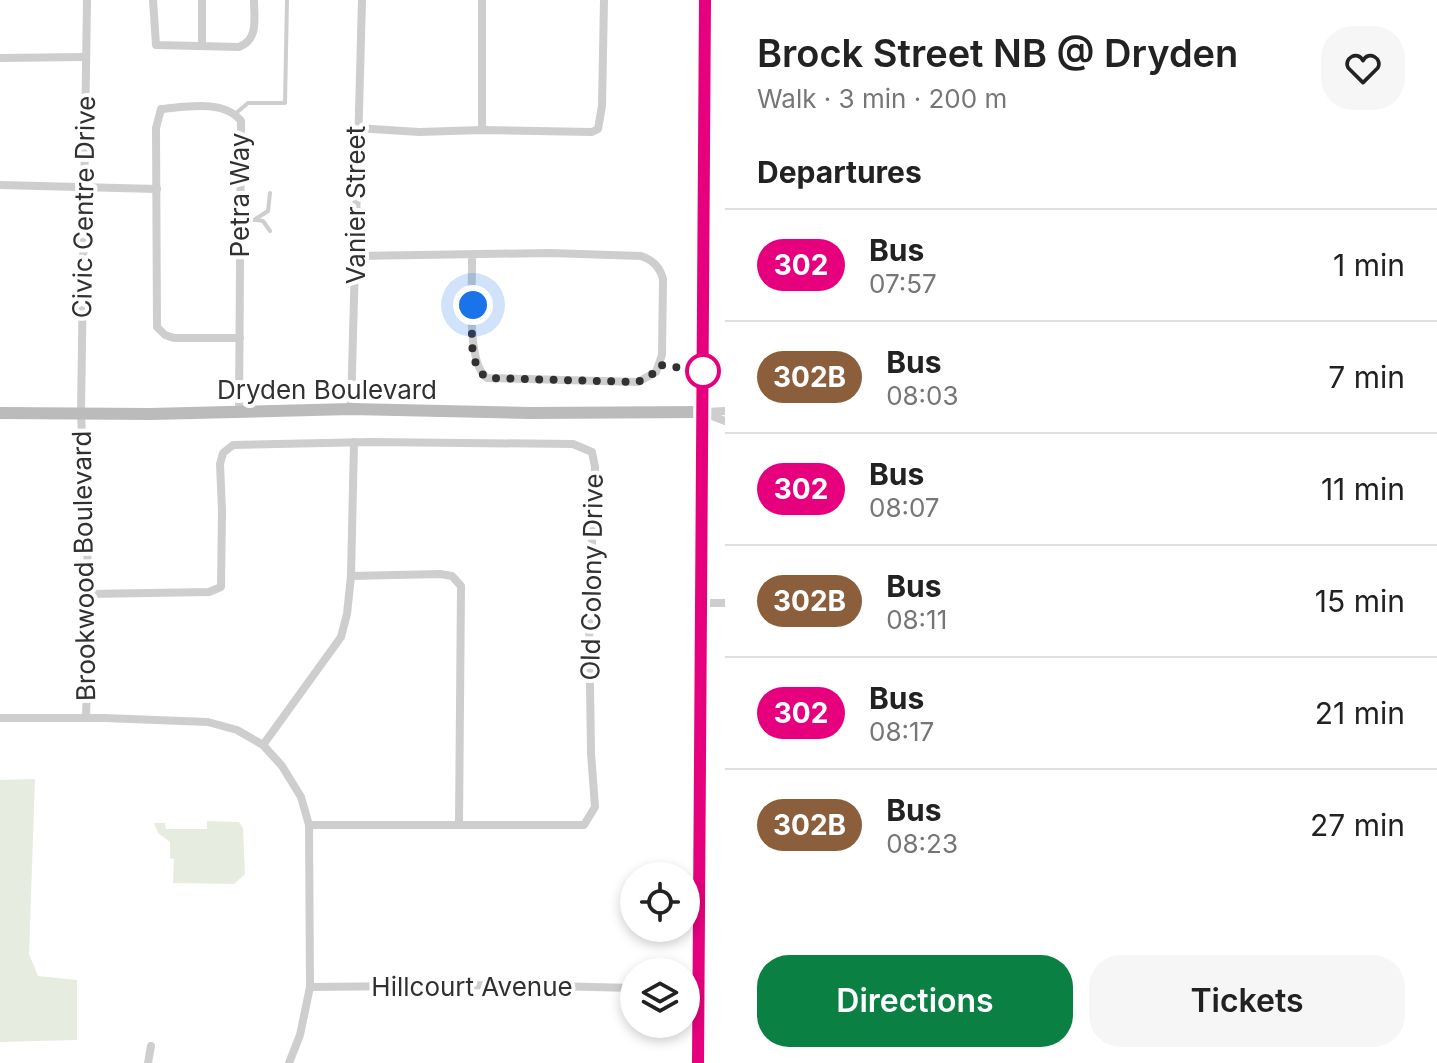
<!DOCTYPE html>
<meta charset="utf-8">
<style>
:root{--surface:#fff;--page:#f6f6f6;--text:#222;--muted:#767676;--line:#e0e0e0;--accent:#0b8043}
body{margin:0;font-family:Inter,sans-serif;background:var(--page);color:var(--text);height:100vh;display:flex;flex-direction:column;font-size:30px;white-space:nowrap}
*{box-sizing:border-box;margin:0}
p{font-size:26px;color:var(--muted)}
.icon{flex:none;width:44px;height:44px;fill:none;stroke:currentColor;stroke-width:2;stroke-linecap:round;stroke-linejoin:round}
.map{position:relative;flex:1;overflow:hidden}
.sheet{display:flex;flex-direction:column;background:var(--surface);width:712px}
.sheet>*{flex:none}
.badge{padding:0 16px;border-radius:26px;font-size:28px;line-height:52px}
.tools{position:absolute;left:620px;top:862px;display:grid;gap:16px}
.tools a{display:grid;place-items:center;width:80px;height:80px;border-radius:50%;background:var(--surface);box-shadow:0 4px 12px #0003;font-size:40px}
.you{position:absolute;width:40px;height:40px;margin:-20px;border:6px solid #fff;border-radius:50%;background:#1a73e8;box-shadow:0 0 0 12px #1a73e833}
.map>.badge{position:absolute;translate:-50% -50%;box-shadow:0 0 0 4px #fff}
h2{padding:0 32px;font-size:30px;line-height:72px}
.round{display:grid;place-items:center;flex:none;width:84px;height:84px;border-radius:32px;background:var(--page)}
.headline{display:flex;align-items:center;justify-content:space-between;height:136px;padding:0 32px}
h1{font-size:38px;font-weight:600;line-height:60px}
.cta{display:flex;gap:16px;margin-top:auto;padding:16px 32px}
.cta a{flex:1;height:92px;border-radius:32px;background:var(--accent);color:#fff;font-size:32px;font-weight:600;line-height:92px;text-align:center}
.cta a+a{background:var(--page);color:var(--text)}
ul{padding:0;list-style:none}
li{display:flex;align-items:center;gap:24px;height:112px;padding:0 32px;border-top:2px solid var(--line)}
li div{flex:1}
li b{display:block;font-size:30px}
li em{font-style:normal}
li .badge{min-width:88px;font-weight:700;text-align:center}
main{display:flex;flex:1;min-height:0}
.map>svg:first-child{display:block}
</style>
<main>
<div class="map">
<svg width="725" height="1063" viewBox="0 0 725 1063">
<rect width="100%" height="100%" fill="#fff"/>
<!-- green -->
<g fill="#e6ede0">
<path d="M 35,779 L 29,954 L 38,976 L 77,980 L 77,1040 L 0,1042 L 0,780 Z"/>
<path d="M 207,821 L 239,822 L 243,828 L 245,874 L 234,884 L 173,883 L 174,859 L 170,858 L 170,842 L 158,833 L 154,823 L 165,823 L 166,829 L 207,829 Z"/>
</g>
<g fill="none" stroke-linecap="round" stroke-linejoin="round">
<!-- lane -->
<g stroke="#cecece" stroke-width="4">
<path d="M 235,114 L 248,103 L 285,103 L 287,0"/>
<path d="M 240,220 L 254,220 L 268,211 L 270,193"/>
<path d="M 256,220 L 263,221 L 270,231"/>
</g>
<!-- street -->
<g stroke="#cecece" stroke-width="8">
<path d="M 153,0 L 156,45 L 239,47 C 259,39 254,19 254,0"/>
<path d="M 202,0 L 202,46"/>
<path d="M 0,58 L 86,57"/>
<path d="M 356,128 L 419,132 L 482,130 L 592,132 L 598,129 L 602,106 L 604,0"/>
<path d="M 482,130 L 482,0"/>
<path d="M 0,185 L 157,189"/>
<path d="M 356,256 L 550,253 L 641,256 C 653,260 660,267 663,279 L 662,355 L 656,372 L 638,382 L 487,378 C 465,362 473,284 472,255"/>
<path d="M 351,409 L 362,0"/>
<path d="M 702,412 L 725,421"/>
<path d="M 706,412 L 725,411"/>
<path d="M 239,413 L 241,121 C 224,99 185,107 161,109 L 156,128 L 157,327 L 165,335 L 174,338 L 240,338"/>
<path d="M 351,576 L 440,574 L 452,576 L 461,586 L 459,824"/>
<path d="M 89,594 L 209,592 L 221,587 L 222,510 L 220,464 L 223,453 L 233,445 L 371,442 L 573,444 L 592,452 L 595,467 L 589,616 L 591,753 L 595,807 L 584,825 L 309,825"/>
<path d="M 701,603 L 725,603"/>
<path d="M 0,718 L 104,718 L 208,722 L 237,730 L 263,745 L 282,766 L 301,797 L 309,825 L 310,987 L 300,1035 L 289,1063"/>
<path d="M 86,718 L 89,594 L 81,413 L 87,0"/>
<path d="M 263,745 L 341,637 L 347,614 L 351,576 L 354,442"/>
<path d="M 310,987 L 507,985 L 634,988"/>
<path d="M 148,1063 L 151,1046"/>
</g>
<!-- secondary -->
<path stroke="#bbb" stroke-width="12" d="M 0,413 L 151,414 L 351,409 L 529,413 L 702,412"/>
<!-- primary -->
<path stroke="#a9a9a9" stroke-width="12" d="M 698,1063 L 705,0"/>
</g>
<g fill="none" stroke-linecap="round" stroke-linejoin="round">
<!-- line casing -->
<g stroke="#fff" stroke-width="18">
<path id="line" d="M 698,1063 L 705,0"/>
</g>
<!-- line -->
<use href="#line" stroke="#e6007e" stroke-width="12"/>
<!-- walk -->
<path stroke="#313131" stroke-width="8" stroke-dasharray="0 14.4" d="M 473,305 C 473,328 466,363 487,378 L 638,382 L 656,372 L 660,365 L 703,371"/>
</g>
<!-- markers -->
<circle fill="#fff" stroke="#e6007e" stroke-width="4" cx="703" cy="371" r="16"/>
<g text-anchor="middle" stroke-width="8" stroke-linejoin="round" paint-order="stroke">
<!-- street labels -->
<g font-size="26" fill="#313131" stroke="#fff">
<text transform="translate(240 195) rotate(-90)" y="9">Petra Way</text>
<text transform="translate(356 205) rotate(-90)" y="9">Vanier Street</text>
<text transform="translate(84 207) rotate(-89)" y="9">Civic Centre Drive</text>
<text x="327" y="399">Dryden Boulevard</text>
<text transform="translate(84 566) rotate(-91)" y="9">Brookwood Boulevard</text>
<text transform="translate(592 577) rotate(-89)" y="9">Old Colony Drive</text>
<text x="472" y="996">Hillcourt Avenue</text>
</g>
</g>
</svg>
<div class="tools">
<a><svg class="icon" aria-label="locate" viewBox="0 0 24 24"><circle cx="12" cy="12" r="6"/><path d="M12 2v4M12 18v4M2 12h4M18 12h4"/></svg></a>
<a><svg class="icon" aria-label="layers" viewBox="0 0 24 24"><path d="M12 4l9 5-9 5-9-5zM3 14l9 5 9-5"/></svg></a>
</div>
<div class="you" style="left:473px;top:305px"></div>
</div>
<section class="sheet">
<div class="headline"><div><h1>Brock Street NB @ Dryden</h1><p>Walk · 3 min · 200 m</p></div><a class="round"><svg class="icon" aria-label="heart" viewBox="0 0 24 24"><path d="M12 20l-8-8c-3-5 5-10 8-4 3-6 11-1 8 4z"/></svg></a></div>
<h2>Departures</h2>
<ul>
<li><span class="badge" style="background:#e6007e;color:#fff">302</span><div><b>Bus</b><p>07:57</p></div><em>1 min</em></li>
<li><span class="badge" style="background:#8b5e3c;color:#fff">302B</span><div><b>Bus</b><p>08:03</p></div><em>7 min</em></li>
<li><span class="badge" style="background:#e6007e;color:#fff">302</span><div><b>Bus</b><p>08:07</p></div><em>11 min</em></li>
<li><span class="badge" style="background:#8b5e3c;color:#fff">302B</span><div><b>Bus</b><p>08:11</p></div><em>15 min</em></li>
<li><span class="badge" style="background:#e6007e;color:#fff">302</span><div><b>Bus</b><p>08:17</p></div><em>21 min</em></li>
<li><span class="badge" style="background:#8b5e3c;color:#fff">302B</span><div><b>Bus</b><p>08:23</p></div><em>27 min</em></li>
</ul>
<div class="cta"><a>Directions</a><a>Tickets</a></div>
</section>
</main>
